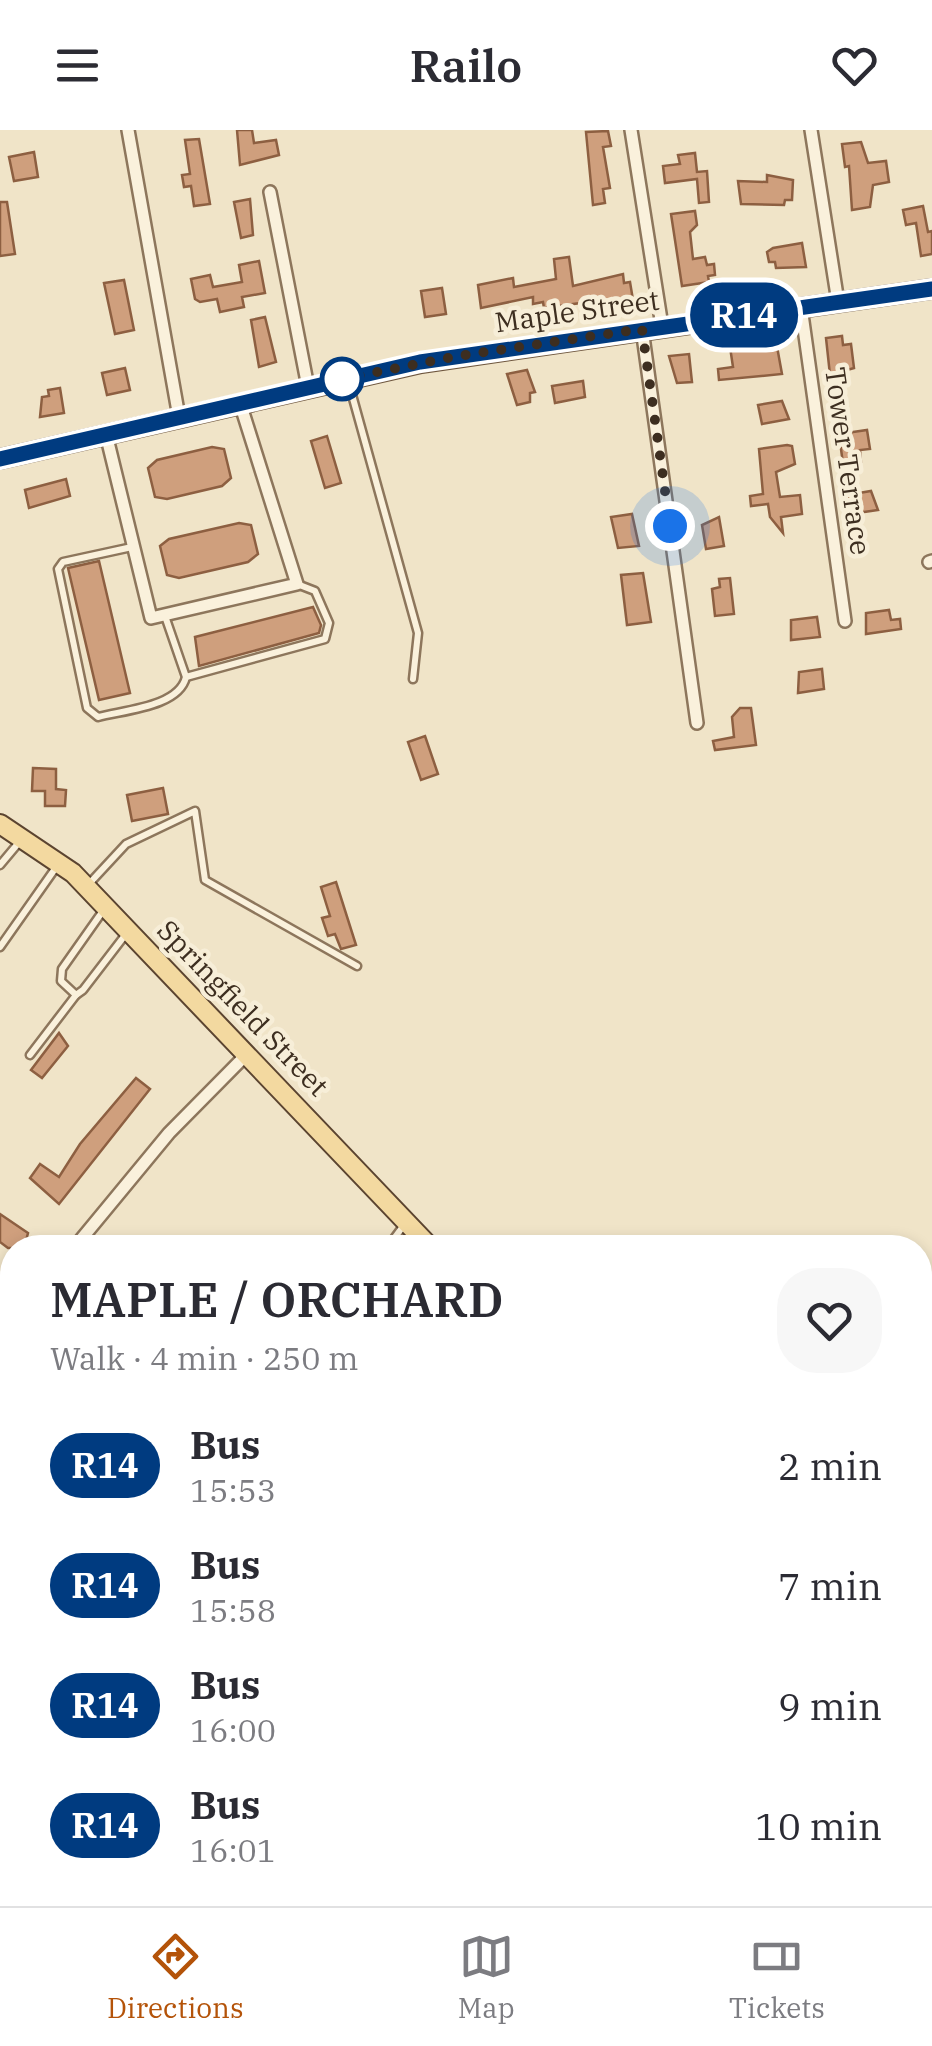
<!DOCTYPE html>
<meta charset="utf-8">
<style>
:root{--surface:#fff;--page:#f7f7f7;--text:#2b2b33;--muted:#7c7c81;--line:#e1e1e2;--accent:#b45309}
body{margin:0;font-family:"IBM Plex Serif",serif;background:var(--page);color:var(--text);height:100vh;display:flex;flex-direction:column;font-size:38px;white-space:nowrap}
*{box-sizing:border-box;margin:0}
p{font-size:32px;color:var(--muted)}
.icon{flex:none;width:55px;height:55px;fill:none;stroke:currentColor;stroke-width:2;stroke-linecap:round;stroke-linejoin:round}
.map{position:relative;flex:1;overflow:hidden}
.side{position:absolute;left:0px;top:1105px;width:932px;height:672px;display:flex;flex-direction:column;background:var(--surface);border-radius:40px 40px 0 0;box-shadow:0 5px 15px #0003}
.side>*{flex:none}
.badge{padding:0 20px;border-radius:32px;font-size:35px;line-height:65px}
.you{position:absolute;width:50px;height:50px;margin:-25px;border:8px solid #fff;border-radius:50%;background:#1a73e8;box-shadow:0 0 0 15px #1a73e833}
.map>.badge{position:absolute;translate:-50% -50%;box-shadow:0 0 0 5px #fff}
.round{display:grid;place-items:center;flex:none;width:105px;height:105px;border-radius:40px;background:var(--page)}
.head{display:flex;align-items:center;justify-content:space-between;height:170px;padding:0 50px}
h1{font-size:48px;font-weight:600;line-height:75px}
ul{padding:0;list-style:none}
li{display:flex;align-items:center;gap:30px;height:120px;padding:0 50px}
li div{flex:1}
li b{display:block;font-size:38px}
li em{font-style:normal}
li .badge{min-width:110px;font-weight:700;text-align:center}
header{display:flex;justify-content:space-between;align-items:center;height:130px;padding:0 50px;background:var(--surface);font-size:45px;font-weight:600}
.menu{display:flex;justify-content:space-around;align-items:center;height:140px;border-top:2px solid var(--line);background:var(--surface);font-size:28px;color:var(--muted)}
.menu a{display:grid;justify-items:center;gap:5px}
.menu .selected{color:var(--accent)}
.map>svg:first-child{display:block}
</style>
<header><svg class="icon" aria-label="menu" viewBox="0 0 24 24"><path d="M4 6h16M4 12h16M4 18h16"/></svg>Railo<svg class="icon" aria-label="heart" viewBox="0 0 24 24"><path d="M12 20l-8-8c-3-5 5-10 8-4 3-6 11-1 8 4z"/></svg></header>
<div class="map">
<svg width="932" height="1776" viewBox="0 0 932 1776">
<rect width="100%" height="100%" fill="#f0e4c8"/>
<!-- building -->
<g fill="#cf9f7d" stroke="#8d5f41" stroke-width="2.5">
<path d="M 237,0 L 252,0 L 254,13 L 276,10 L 279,25 L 240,35 Z"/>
<path d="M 608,1 L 611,16 L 603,17 L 610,58 L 603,59 L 605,73 L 593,75 L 586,2 Z"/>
<path d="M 199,9 L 210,74 L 194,76 L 191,56 L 184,57 L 182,45 L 190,44 L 185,10 Z"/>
<path d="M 861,12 L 868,33 L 886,31 L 889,52 L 873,55 L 870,77 L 852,80 L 849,36 L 845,37 L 842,14 Z"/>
<path d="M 34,22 L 38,47 L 14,51 L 9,27 Z"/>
<path d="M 695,23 L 697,42 L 707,41 L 709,72 L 699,73 L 697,49 L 665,53 L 663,36 L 680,34 L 678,25 Z"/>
<path d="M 767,45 L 793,50 L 792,70 L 785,70 L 784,75 L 741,74 L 738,51 L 767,52 Z"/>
<path d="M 250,69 L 253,105 L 241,108 L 234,72 Z"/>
<path d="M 0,72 L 7,72 L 15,124 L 0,126 Z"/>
<path d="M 923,76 L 928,102 L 932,101 L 932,124 L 921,126 L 916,93 L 906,95 L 903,80 Z"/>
<path d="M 695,81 L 697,95 L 690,102 L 693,129 L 705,127 L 707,135 L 714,134 L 715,145 L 708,146 L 709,152 L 682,156 L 671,84 Z"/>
<path d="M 802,113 L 806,137 L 776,138 L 775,132 L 769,132 L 767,122 L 773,118 Z"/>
<path d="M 569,127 L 573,156 L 623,144 L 624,153 L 630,152 L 633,170 L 582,179 L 581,173 L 544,178 L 543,172 L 533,174 L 533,167 L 481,178 L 478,155 L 513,148 L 514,157 L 556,149 L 554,129 Z"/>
<path d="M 259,131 L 265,163 L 242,167 L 244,177 L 220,182 L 217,169 L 200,172 L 195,169 L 191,149 L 210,145 L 213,157 L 242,152 L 239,135 Z"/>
<path d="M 124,150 L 134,200 L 115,204 L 104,153 Z"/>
<path d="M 442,158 L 446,184 L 425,187 L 421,161 Z"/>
<path d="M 265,187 L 276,232 L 259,237 L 251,190 Z"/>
<path d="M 842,206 L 843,215 L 851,214 L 854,238 L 830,245 L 826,208 Z"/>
<path d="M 776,211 L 782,244 L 719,250 L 718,239 L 733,237 L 730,217 Z"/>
<path d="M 689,224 L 692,252 L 677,253 L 669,226 Z"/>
<path d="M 125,238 L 130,260 L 107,265 L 102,243 Z"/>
<path d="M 527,240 L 535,262 L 530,263 L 530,272 L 517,275 L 507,244 Z"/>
<path d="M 583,251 L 585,267 L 555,273 L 552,256 Z"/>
<path d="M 60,258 L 64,283 L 40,287 L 42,267 L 49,266 L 48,260 Z"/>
<path d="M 782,271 L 789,289 L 762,294 L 758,275 Z"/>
<path d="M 867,300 L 870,319 L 860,320 L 861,332 L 843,334 L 839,304 Z"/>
<path d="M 327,306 L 341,353 L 325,358 L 311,311 Z"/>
<path d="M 787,315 L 792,316 L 795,334 L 776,342 L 780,367 L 800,365 L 802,384 L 781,387 L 783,403 L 770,387 L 768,374 L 751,376 L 750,366 L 763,364 L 759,319 Z"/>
<path d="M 212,317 L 224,319 L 231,348 L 222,356 L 167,369 L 155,367 L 148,338 L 157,330 Z"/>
<path d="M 66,349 L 70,366 L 29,378 L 25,360 Z"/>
<path d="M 871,361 L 878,380 L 850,384 L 847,365 Z"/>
<path d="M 632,384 L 639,416 L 618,418 L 611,387 Z"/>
<path d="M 719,387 L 724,416 L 706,419 L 702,395 Z"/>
<path d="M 239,393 L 251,395 L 258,424 L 248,432 L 179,448 L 167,445 L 160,416 L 169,409 Z"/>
<path d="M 99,431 L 130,563 L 99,570 L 68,438 Z"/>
<path d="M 643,443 L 651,492 L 627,495 L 621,445 Z"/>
<path d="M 730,448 L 734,484 L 715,486 L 712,459 L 720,457 L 719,449 Z"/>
<path d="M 313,477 L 321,495 L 319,503 L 199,536 L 195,507 Z"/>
<path d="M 889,480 L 891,490 L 900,489 L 901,499 L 866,504 L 866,483 Z"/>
<path d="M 817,487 L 820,507 L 791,510 L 791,490 Z"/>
<path d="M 822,539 L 824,559 L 798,563 L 799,542 Z"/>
<path d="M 740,578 L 751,578 L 756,615 L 715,620 L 713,611 L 734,607 L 732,587 Z"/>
<path d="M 425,606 L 438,644 L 421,650 L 408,612 Z"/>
<path d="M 33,638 L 56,639 L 56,659 L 66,660 L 65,676 L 45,676 L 45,661 L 32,661 Z"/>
<path d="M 163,658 L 168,684 L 132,691 L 127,665 Z"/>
<path d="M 336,752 L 356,815 L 341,819 L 335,804 L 328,806 L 322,788 L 330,786 L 321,757 Z"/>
<path d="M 59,903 L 68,916 L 42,948 L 31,940 Z"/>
<path d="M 136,948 L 150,959 L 59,1074 L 30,1048 L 40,1034 L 59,1047 L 80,1014 Z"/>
<path d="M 0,1084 L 28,1103 L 24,1118 L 8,1118 L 0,1112 Z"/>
<path d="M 0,1545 L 12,1550 L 12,1565 L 4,1585 L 11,1593 L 0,1615 Z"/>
<path d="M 0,1705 L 12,1711 L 12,1744 L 0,1768 Z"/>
<path d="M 313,1765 L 431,1765 L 417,1776 L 322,1776 Z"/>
<path d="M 719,1765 L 832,1765 L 838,1776 L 703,1776 Z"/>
</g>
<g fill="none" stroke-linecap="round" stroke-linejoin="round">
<!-- service casing -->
<g stroke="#8d765c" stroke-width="11">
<g id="service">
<path d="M 349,254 L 418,503 L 413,549"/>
<path d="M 132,417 L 63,432 L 58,439 L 87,578 L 98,587 C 124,580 179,577 186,547 L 165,486"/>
<path d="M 186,547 L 325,509 L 329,493 L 315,461 L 297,454"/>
<path d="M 0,735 L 21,710"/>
<path d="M 87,756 L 126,714 L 195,681 L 205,750 L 357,836"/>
<path d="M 105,778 L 62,839 L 61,851 L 76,865 L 83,860 L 126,804"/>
<path d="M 0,817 L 57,736"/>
<path d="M 30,925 L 76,865"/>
<path d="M 387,1118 L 404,1095"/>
<path d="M 932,1538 L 932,1541"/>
<path d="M 920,1569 L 932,1572"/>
<path d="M 0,1635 L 12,1602"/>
<path d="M 844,1765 L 849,1776"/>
<path d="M 892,1765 L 899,1776"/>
<path d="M 675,1776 L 687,1765"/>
<path d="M 915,1776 L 932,1757"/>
</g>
</g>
<!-- minor casing -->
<g stroke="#8d765c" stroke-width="16">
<g id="minor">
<path d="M 128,0 L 179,287"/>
<path d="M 631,0 L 662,196"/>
<path d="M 811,0 L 838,172"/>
<path d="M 270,62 L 308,257"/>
<path d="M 801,177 L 845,491"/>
<path d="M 642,199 L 697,593"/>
<path d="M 106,304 L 151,488 L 297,454 L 240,273"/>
<path d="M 929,432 L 932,431"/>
<path d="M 74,1118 L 169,1003 L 248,923"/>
<path d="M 0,1201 L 12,1188"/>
<path d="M 0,1651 L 12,1654"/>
<path d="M 259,1765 L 269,1776"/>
<path d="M 592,1765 L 601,1776"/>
</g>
</g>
<!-- tertiary casing -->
<g stroke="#8d765c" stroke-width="20">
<path id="tertiary" d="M 635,1776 L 655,1765"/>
</g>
<!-- secondary casing -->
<g stroke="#6f573f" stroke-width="22">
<g id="secondary">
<path d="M 0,329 L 421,233 L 932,159"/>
<path d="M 920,1509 L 932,1484"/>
</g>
</g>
<!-- primary casing -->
<g stroke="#5b4430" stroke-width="22">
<g id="primary">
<path d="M 0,694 L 73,743 L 431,1118"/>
<path d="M 920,1702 L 932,1715"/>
<path d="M 920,1734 L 932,1749"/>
</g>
</g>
<!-- service -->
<use href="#service" stroke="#faf1dc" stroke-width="6"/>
<!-- minor -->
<use href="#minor" stroke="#faf1dc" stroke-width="11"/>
<!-- tertiary -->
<use href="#tertiary" stroke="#faf1dc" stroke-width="15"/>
<!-- secondary -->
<use href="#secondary" stroke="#faf1dc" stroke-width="18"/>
<!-- primary -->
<use href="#primary" stroke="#f3d9a0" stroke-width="18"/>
</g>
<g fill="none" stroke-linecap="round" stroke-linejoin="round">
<!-- line casing -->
<g stroke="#fff" stroke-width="22">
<path id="line" d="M 0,329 L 420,232 L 932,159"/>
</g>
<!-- line -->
<use href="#line" stroke="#003b80" stroke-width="15"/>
<!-- walk -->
<path stroke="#3d2e20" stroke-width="10" stroke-dasharray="0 18" d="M 342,249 L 458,226 L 642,199 L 670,396"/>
</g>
<!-- markers -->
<circle fill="#fff" stroke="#003b80" stroke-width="5" cx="342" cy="249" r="20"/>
<g text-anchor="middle" stroke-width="9" stroke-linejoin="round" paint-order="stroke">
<!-- street labels -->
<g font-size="28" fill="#3d2e20" stroke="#f7eed8">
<text transform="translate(577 181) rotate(-8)" y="10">Maple Street</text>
<text transform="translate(848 331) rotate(82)" y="10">Tower Terrace</text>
<text transform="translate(243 878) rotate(46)" y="10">Springfield Street</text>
</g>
</g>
</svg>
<div class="you" style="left:670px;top:396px"></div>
<b class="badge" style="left:744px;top:185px;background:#003b80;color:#fff">R14</b>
<section class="side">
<div class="head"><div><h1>MAPLE / ORCHARD</h1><p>Walk · 4 min · 250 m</p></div><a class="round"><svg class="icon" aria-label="heart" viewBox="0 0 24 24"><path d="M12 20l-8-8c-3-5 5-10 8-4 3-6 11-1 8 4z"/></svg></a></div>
<ul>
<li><span class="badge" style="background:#003b80;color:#fff">R14</span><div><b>Bus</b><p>15:53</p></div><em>2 min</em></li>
<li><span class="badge" style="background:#003b80;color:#fff">R14</span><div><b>Bus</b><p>15:58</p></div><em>7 min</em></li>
<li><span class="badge" style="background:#003b80;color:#fff">R14</span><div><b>Bus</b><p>16:00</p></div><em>9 min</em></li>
<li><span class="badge" style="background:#003b80;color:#fff">R14</span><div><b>Bus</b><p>16:01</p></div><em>10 min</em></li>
</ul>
</section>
</div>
<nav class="menu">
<a class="selected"><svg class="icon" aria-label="directions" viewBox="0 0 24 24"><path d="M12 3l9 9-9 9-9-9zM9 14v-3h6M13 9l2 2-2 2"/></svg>Directions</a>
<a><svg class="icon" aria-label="map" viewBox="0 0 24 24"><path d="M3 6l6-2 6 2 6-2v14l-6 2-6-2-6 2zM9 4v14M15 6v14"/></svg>Map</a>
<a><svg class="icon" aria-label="tickets" viewBox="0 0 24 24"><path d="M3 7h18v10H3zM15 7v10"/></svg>Tickets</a>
</nav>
